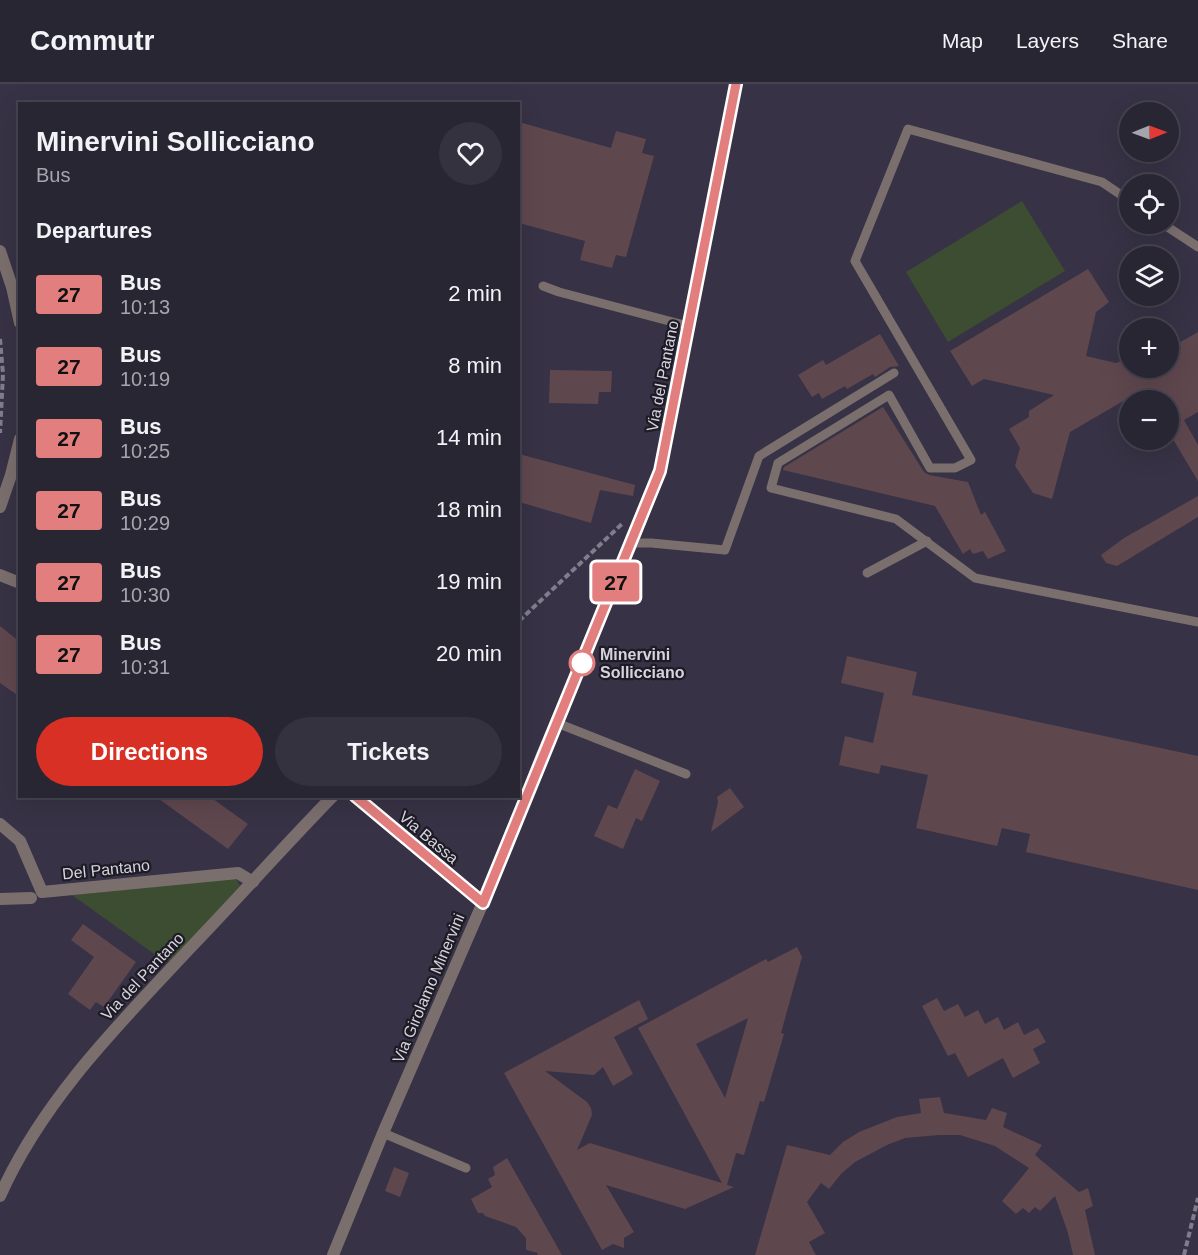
<!DOCTYPE html>
<meta charset="utf-8">
<style>
:root{--surface:#292634;--page:#353240;--text:#f1f3f6;--muted:#a5a5ac;--line:#45434f;--accent:#d93025}
body{margin:0;font-family:Helvetica,sans-serif;background:var(--page);color:var(--text);height:100vh;display:flex;flex-direction:column;font-size:22px;white-space:nowrap}
*{box-sizing:border-box;margin:0}
p{font-size:20px;color:var(--muted)}
.icon{flex:none;width:33px;height:33px;fill:none;stroke:currentColor;stroke-width:2;stroke-linecap:round;stroke-linejoin:round}
.map{position:relative;flex:1;overflow:hidden}
.sheet{position:absolute;left:18px;top:18px;width:502px;height:696px;display:flex;flex-direction:column;background:var(--surface);border-radius:0px;box-shadow:0 6px 24px #0002,0 0 0 2px var(--line)}
.sheet>*{flex:none}
.badge{padding:0 12px;border-radius:4px;font-size:21px;line-height:39px}
.needle{width:39px;rotate:89deg}
.buttons{position:absolute;left:1119px;top:18px;display:grid;gap:12px}
.buttons a{display:grid;place-items:center;width:60px;height:60px;border-radius:50%;background:var(--surface);box-shadow:0 6px 24px #0002,0 0 0 2px var(--line);font-size:30px}
.map>.badge{position:absolute;translate:-50% -50%;box-shadow:0 0 0 3px #fff}
h2{padding:0 18px;font-size:22px;line-height:54px}
.round{display:grid;place-items:center;flex:none;width:63px;height:63px;border-radius:32px;background:var(--page)}
.head{display:flex;align-items:center;justify-content:space-between;height:102px;padding:0 18px}
h1{font-size:28px;font-weight:700;line-height:45px}
.button{display:flex;gap:12px;margin-top:auto;padding:12px 18px}
.button a{flex:1;height:69px;border-radius:36px;background:var(--accent);color:#fff;font-size:24px;font-weight:700;line-height:69px;text-align:center}
.button a+a{background:var(--page);color:var(--text)}
ul{padding:0;list-style:none}
li{display:flex;align-items:center;gap:18px;height:72px;padding:0 18px}
li div{flex:1}
li b{display:block;font-size:22px}
li em{font-style:normal}
li .badge{min-width:66px;font-weight:700;text-align:center}
header{display:flex;align-items:center;gap:36px;box-sizing:border-box;height:84px;padding:0 30px;background:var(--surface);border-bottom:2px solid var(--line)}
header strong{font-size:28px}
nav{display:flex;gap:33px;margin-inline-start:auto;font-size:21px}
.map>svg:first-child{display:block}
</style>
<header>
<strong>Commutr</strong>
<nav><a>Map</a><a>Layers</a><a>Share</a></nav>
</header>
<div class="map">
<svg width="1198" height="1171" viewBox="0 0 1198 1171">
<rect width="100%" height="100%" fill="#373245"/>
<!-- green -->
<g fill="#3c4d32">
<path d="M 1022,117 L 1065,187 L 948,258 L 906,188 Z"/>
<path d="M 230,794 L 237,796 L 240,802 L 172,877 L 164,877 L 72,811 Z"/>
</g>
<!-- building -->
<g fill="#5f474e" fill-rule="evenodd">
<path d="M 519,38 L 611,64 L 616,47 L 646,55 L 642,69 L 654,72 L 626,173 L 616,171 L 612,184 L 580,176 L 585,157 L 519,139 Z"/>
<path d="M 1088,185 L 1109,218 L 1096,228 L 1086,272 L 1116,279 L 1126,275 L 1130,284 L 1168,284 L 1168,265 L 1198,248 L 1198,328 L 1184,336 L 1198,361 L 1198,397 L 1168,347 L 1168,316 L 1125,316 L 1070,348 L 1052,415 L 1033,409 L 1015,382 L 1020,364 L 1009,345 L 1029,333 L 1029,327 L 1054,311 L 984,295 L 972,302 L 950,267 Z"/>
<path d="M 880,250 L 899,282 L 890,283 L 875,293 L 873,290 L 847,305 L 845,302 L 822,315 L 819,309 L 812,313 L 798,291 L 823,276 L 826,281 Z"/>
<path d="M 550,286 L 612,287 L 611,308 L 599,308 L 598,320 L 549,319 Z"/>
<path d="M 883,323 L 924,388 L 929,391 L 968,398 L 981,431 L 985,428 L 1006,467 L 988,475 L 983,467 L 973,470 L 970,465 L 963,470 L 935,422 L 783,386 L 784,383 Z"/>
<path d="M 519,370 L 635,401 L 633,412 L 600,406 L 591,439 L 519,418 Z"/>
<path d="M 1198,412 L 1198,433 L 1117,482 L 1106,479 L 1101,471 L 1124,454 Z"/>
<path d="M 0,542 L 20,558 L 20,613 L 0,599 Z"/>
<path d="M 847,572 L 917,588 L 912,611 L 1198,672 L 1198,806 L 1026,768 L 1030,750 L 1002,744 L 997,762 L 916,744 L 928,691 L 881,681 L 879,690 L 839,681 L 845,652 L 873,659 L 884,609 L 841,599 Z"/>
<path d="M 635,685 L 660,697 L 642,737 L 636,734 L 623,765 L 594,752 L 608,721 L 617,725 Z"/>
<path d="M 730,704 L 744,723 L 711,748 L 718,718 L 717,713 Z"/>
<path d="M 155,712 L 209,712 L 248,740 L 228,765 Z"/>
<path d="M 83,840 L 136,878 L 104,923 L 96,918 L 90,926 L 68,910 L 94,873 L 71,856 Z"/>
<path d="M 797,863 L 802,873 L 781,949 L 784,950 L 764,1018 L 760,1017 L 744,1071 L 736,1069 L 727,1101 L 734,1103 L 685,1125 L 606,1101 L 634,1148 L 624,1154 L 624,1164 L 613,1160 L 602,1166 L 504,989 L 639,916 L 648,935 L 614,953 L 633,990 L 613,1002 L 603,983 L 594,991 L 545,987 L 587,1018 L 591,1024 L 592,1031 L 577,1066 L 590,1059 L 722,1099 L 638,944 L 766,875 L 768,878 ZM 748,934 L 725,1014 L 696,960 Z"/>
<path d="M 937,914 L 944,927 L 958,920 L 965,933 L 978,926 L 985,940 L 998,933 L 1004,946 L 1018,938 L 1024,951 L 1038,944 L 1046,958 L 1033,965 L 1040,979 L 1013,994 L 1003,974 L 968,993 L 955,969 L 948,972 L 922,922 Z"/>
<path d="M 940,1013 L 944,1029 L 986,1036 L 992,1024 L 1007,1029 L 1003,1043 L 1042,1061 L 1035,1071 L 1079,1108 L 1088,1104 L 1093,1122 L 1085,1126 L 1095,1171 L 1073,1171 L 1068,1149 L 1055,1112 L 1040,1127 L 1035,1123 L 1029,1129 L 1023,1124 L 1016,1130 L 1002,1117 L 1029,1084 L 995,1062 L 960,1051 L 939,1051 L 905,1054 L 887,1061 L 855,1078 L 841,1090 L 829,1105 L 821,1099 L 807,1118 L 825,1149 L 809,1158 L 816,1171 L 755,1171 L 787,1061 L 830,1071 L 843,1058 L 859,1048 L 897,1033 L 921,1029 L 919,1015 Z"/>
<path d="M 507,1074 L 562,1171 L 537,1171 L 538,1169 L 526,1166 L 526,1154 L 516,1143 L 485,1132 L 483,1129 L 478,1129 L 471,1115 L 492,1103 L 488,1095 L 495,1091 L 493,1083 Z"/>
<path d="M 394,1083 L 409,1089 L 400,1113 L 385,1107 Z"/>
</g>
<g fill="none" stroke-linecap="round" stroke-linejoin="round">
<!-- path -->
<g stroke="#817d8d" stroke-width="4" stroke-dasharray="6 3" stroke-linecap="butt">
<path d="M 0,255 L 3,290 L 0,349"/>
<path d="M 519,537 L 623,439"/>
<path d="M 1184,1171 L 1198,1114"/>
</g>
<!-- lane -->
<g stroke="#7b6f6e" stroke-width="9">
<path d="M 1130,117 L 1102,98 L 908,45 L 855,177 L 971,376 L 955,384 L 930,384 L 889,311 L 778,379 L 771,404 L 896,435 L 975,494 L 1198,538"/>
<path d="M 1163,140 L 1198,163"/>
<path d="M 543,202 L 559,208 L 688,242"/>
<path d="M 632,459 L 651,459 L 725,466 L 759,372 L 894,289"/>
<path d="M 867,489 L 927,457"/>
<path d="M 557,639 L 686,690"/>
<path d="M 383,1049 L 466,1084"/>
</g>
<!-- street -->
<g stroke="#7b6f6e" stroke-width="12">
<path d="M 0,167 L 12,203 L 20,239"/>
<path d="M 0,423 L 11,391 L 20,355"/>
<path d="M 0,491 L 20,499"/>
<path d="M 355,712 L 483,819"/>
<path d="M 0,740 L 20,757 L 42,808 L 238,789 L 253,798"/>
<path d="M 0,815 L 31,814"/>
<path d="M 0,1112 C 43,1015 121,938 193,861 C 240,812 285,761 333,712"/>
<path d="M 333,1171 L 383,1049 L 504,770 L 542,671 L 632,459 L 660,387 L 736,0"/>
</g>
</g>
<g fill="none" stroke-linecap="round" stroke-linejoin="round">
<!-- line casing -->
<g stroke="#fff" stroke-width="14">
<path id="line" d="M 355,712 L 483,819 L 660,387 L 736,0"/>
</g>
<!-- line -->
<use href="#line" stroke="#e27e7e" stroke-width="9"/>
</g>
<!-- markers -->
<circle fill="#fff" stroke="#e27e7e" stroke-width="3" cx="582" cy="579" r="12"/>
<g text-anchor="middle" stroke-width="4.5" stroke-linejoin="round" paint-order="stroke">
<!-- street labels -->
<g font-size="16" fill="#d6d3df" stroke="#1d1b24">
<text transform="translate(662 292) rotate(-79)" y="6">Via del Pantano</text>
<text transform="translate(429 753) rotate(40)" y="6">Via Bassa</text>
<text transform="translate(106 785) rotate(-6)" y="6">Del Pantano</text>
<text transform="translate(142 892) rotate(-47)" y="6">Via del Pantano</text>
<text transform="translate(428 904) rotate(-67)" y="6">Via Girolamo Minervini</text>
</g>
<!-- stop labels -->
<g font-size="16" font-weight="bold" fill="#d6d3df" stroke="#1d1b24" text-anchor="start">
<text x="600" y="576">Minervini<tspan x="600" dy="18">Sollicciano</tspan></text>
</g>
</g>
</svg>
<div class="buttons">
<a><svg class="needle" viewBox="-14 -14 28 28"><path d="M0-13l5 13h-10z" fill="#e53935"/><path d="M0 13l5-13h-10z" fill="#a5a5ac"/></svg></a>
<a><svg class="icon" aria-label="locate" viewBox="0 0 24 24"><circle cx="12" cy="12" r="6"/><path d="M12 2v4M12 18v4M2 12h4M18 12h4"/></svg></a>
<a><svg class="icon" aria-label="layers" viewBox="0 0 24 24"><path d="M12 4l9 5-9 5-9-5zM3 14l9 5 9-5"/></svg></a>
<a>+</a>
<a>−</a>
</div>
<b class="badge" style="left:616px;top:498px;background:#e27e7e;color:#111">27</b>
<section class="sheet">
<div class="head"><div><h1>Minervini Sollicciano</h1><p>Bus</p></div><a class="round"><svg class="icon" aria-label="heart" viewBox="0 0 24 24"><path d="M12 20l-8-8c-3-5 5-10 8-4 3-6 11-1 8 4z"/></svg></a></div>
<h2>Departures</h2>
<ul>
<li><span class="badge" style="background:#e27e7e;color:#111">27</span><div><b>Bus</b><p>10:13</p></div><em>2 min</em></li>
<li><span class="badge" style="background:#e27e7e;color:#111">27</span><div><b>Bus</b><p>10:19</p></div><em>8 min</em></li>
<li><span class="badge" style="background:#e27e7e;color:#111">27</span><div><b>Bus</b><p>10:25</p></div><em>14 min</em></li>
<li><span class="badge" style="background:#e27e7e;color:#111">27</span><div><b>Bus</b><p>10:29</p></div><em>18 min</em></li>
<li><span class="badge" style="background:#e27e7e;color:#111">27</span><div><b>Bus</b><p>10:30</p></div><em>19 min</em></li>
<li><span class="badge" style="background:#e27e7e;color:#111">27</span><div><b>Bus</b><p>10:31</p></div><em>20 min</em></li>
</ul>
<div class="button"><a>Directions</a><a>Tickets</a></div>
</section>
</div>
